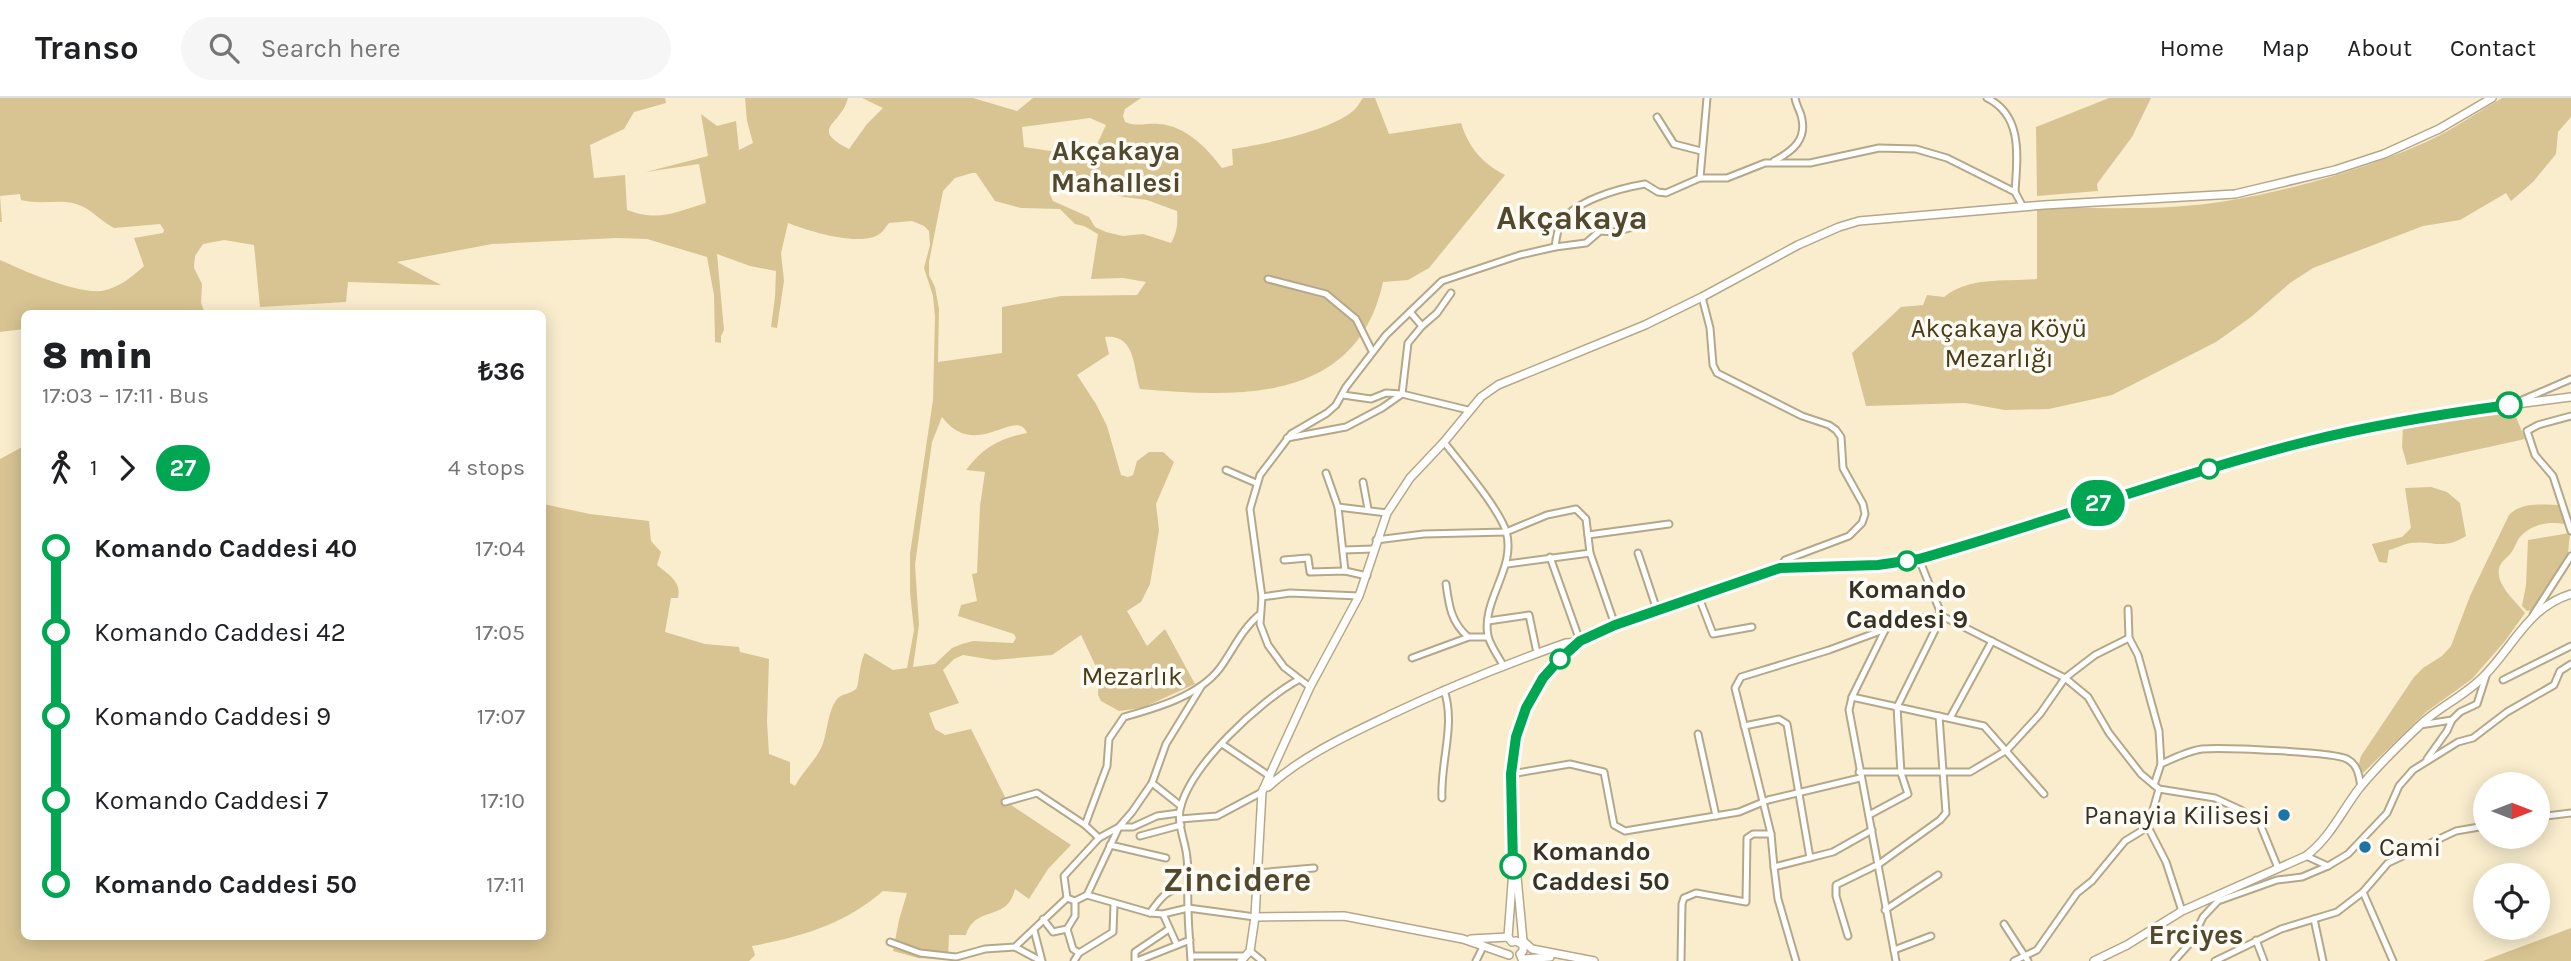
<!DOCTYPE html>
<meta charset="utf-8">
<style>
:root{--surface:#fff;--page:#f6f6f6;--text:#202124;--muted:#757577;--line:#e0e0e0}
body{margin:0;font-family:Karla,sans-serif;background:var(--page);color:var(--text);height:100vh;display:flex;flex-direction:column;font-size:26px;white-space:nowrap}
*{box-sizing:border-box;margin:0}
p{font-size:23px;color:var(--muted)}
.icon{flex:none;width:38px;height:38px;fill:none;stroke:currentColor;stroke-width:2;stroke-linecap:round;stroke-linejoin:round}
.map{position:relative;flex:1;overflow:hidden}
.side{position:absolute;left:21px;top:212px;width:525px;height:630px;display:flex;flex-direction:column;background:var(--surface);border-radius:10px;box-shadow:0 4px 18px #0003}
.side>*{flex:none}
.badge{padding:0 14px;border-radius:23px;font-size:24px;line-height:46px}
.needle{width:46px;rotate:90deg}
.buttons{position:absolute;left:2473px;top:674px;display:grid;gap:14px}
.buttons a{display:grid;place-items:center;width:77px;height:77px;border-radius:50%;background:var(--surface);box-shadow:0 4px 18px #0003;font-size:35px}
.map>.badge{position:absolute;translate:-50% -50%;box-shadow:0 0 0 4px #fff}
.legs{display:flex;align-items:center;gap:10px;height:77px;padding:0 21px;font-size:23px}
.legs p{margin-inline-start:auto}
.head{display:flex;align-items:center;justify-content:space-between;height:119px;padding:0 21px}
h1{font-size:38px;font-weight:800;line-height:52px}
ul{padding:0 21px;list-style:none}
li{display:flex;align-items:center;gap:24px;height:84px;font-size:26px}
li i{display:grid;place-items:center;width:10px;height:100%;margin:0 9px;background:currentColor}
li i::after{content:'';width:18px;height:18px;margin:-9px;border:5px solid;border-radius:50%;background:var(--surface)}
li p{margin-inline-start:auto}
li:first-child i{background:linear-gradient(#0000 50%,currentColor 0)}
li:last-child i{background:linear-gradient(currentColor 50%,#0000 0)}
header{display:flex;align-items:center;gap:42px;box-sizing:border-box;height:98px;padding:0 35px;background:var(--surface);border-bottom:2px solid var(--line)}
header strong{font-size:33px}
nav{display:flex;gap:38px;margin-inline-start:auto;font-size:24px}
.search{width:490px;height:63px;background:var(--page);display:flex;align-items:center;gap:18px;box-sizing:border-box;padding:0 24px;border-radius:38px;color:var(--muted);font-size:26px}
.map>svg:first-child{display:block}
</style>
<header>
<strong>Transo</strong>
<div class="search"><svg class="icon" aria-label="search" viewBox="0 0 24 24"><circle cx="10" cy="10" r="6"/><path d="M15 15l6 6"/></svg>Search here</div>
<nav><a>Home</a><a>Map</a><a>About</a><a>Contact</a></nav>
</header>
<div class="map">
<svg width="2571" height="863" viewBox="0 0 2571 863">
<rect width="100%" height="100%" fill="#f9edcd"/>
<!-- green -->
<g fill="#d8c492" fill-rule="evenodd">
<path d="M 0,0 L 665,0 L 666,5 L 634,14 L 624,31 L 590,47 L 594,80 L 625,77 L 627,112 C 658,124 676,114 706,105 L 699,66 L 646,74 L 708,58 L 701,16 L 717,28 L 736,23 L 739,52 L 753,45 L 747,23 L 745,0 L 848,0 C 841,28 808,30 849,51 L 867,26 L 883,10 L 862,0 L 973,0 L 1017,13 L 1033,0 L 1141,0 L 1125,11 L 1123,18 L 1125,24 C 1136,29 1147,25 1159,26 C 1186,28 1207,50 1222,70 L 1233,67 L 1232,51 C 1265,46 1327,34 1353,13 C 1357,10 1360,4 1363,0 L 1375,0 L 1389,36 L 1461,25 C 1469,50 1482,65 1505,77 L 1429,170 L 1408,182 L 1383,184 C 1357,305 1240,300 1140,291 C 1133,270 1136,236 1105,239 L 1109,256 L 1077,277 L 1096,306 L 1107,328 L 1121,377 L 1128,379 L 1133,377 L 1137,363 L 1149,354 L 1163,354 L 1174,364 L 1156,406 L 1159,432 L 1150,486 L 1141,504 L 1127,513 L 1147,548 L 1165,531 L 1195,586 L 1142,610 L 1119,613 L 1101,603 L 1098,597 L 1099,575 L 1081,537 L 1052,557 L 994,562 L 963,557 L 954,561 L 943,572 L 959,605 L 929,615 L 935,631 L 945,637 L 971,631 L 1008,705 L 1071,747 L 1048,771 L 1029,801 L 1015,791 C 1007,825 976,806 966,837 L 949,837 L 948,861 L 918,860 L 893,853 L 899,822 L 907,795 L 883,793 C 845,826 801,839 752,848 L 755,857 L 749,863 L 0,863 L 0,361 L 24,348 L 24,838 L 542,838 L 543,406 L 590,416 L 649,423 L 651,443 L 661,454 L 657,467 C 669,477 682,484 678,500 L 671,500 L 665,534 L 705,546 L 739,549 L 740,554 L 769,561 L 767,624 L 769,656 L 790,664 L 790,685 L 795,688 C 803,673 816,662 822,648 C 828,633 827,614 837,601 C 843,595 851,596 856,591 C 859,589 859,565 865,555 L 893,572 L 907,570 L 914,532 L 910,494 L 910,456 L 933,302 L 935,219 L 933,198 L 924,170 L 930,147 L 929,133 L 924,128 L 912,123 L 889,125 C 886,128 885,131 882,134 C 865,151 808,133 788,125 L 781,155 L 784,183 L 777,230 L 771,229 L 775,199 L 776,173 L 750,168 L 717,156 L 724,232 L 721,238 L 721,245 L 715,244 L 714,197 L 707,159 L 647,141 L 617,140 L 492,146 L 397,164 L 441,187 L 348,184 L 346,204 L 260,209 L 254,147 L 224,142 L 203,146 L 195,158 L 194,170 L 202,186 L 201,205 L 205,215 L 24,215 L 24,231 L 0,234 L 0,162 C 24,173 74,195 101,193 C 117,191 132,179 144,168 L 134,140 L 163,135 L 164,132 L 160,126 L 114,130 C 100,123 91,110 76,106 C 60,101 41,107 21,102 L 20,96 L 0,98 L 2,124 L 0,124 ZM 1090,20 L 1106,27 L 1091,59 L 1024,49 L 1022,29 ZM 972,75 L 976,75 L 995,103 L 1021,110 L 1060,111 L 1075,126 L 1084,128 L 1098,136 L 1091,181 L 1123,180 L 1146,184 L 1137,197 L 1061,198 L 1002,209 L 1002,255 L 938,264 L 939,211 L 935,189 L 929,177 L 929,164 L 943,93 L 955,80 ZM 1056,87 L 1074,87 L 1124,99 L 1147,102 L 1177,113 C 1178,125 1177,135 1171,145 L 1143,136 L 1123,138 L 1106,134 L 1095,129 L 1089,119 L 1053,103 L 1049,94 ZM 942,319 C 976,364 1016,308 1027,335 C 1000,340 982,350 966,372 L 985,374 L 980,408 L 977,475 L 972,476 L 977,503 L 961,507 L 958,518 L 1014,536 L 1016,540 L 1013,545 L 973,543 L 962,546 L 952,550 L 935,566 L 913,569 L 919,527 L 915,467 L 932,344 Z"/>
<path d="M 2109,0 L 2151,0 L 2132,39 L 2097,86 L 2098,93 L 2037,98 L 2036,29 Z"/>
<path d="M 2502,0 L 2571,0 L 2571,19 L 2558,34 L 2556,56 L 2533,84 L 2511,103 L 2506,95 L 2460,122 L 2423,128 L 2313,170 L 2290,185 L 2251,219 L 2216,244 L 2112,297 L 2049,311 L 2005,312 L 1965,305 L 1866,308 L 1852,255 L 1901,209 L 1923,207 L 1927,197 L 1944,199 C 1970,178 2006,184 2037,181 L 2037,110 C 2095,109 2156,113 2213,105 C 2279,96 2368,71 2428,43 C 2454,31 2478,14 2502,0 Z"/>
<path d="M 2514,314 L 2525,341 L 2407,367 L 2402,349 L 2403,328 Z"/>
<path d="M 2431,389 L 2447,394 L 2460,405 L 2466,438 C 2442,453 2434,442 2411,445 C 2403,446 2397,450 2389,452 L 2387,465 L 2379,464 L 2372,446 L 2402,439 L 2411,430 L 2405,390 Z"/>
<path d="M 2562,407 L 2565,426 C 2548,423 2531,426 2519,440 C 2516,445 2514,451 2511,455 C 2504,463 2497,466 2499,478 C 2501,491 2517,505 2525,515 L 2505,543 L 2472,581 L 2426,614 L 2363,675 L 2359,666 L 2361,658 L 2414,579 L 2423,570 L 2442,558 L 2451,548 L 2470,498 L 2509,417 C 2522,403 2545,407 2562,407 Z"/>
<path d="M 2570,435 L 2567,465 L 2535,512 L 2527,513 L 2522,508 L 2526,487 L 2528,442 Z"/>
<path d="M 2571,830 L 2571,863 L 2483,863 Z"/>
</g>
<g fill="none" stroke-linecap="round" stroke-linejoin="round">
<!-- street casing -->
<g stroke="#b4a88a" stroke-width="9">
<g id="street">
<path d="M 1987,0 C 2024,18 2017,61 2015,94"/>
<path d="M 1657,19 L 1674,46 L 1701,53"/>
<path d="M 1774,63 C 1793,53 1808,41 1801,17 C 1799,11 1796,6 1795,0"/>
<path d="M 1700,80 L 1707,0"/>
<path d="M 1555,149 L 1586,145 L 1600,133 L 1615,134 L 1644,126"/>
<path d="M 1268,181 L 1326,196 L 1356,221 L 1372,253"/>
<path d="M 1702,199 L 1710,230 L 1713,267 L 1717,275 L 1802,318 L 1829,327 L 1836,332 L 1841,339 L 1843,370 L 1863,406 L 1865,416 L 1862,425 L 1849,438 L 1785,462 L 1780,470"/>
<path d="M 1422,228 L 1437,215 L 1451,195"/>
<path d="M 1343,297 L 1371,301 L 1386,295 L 1402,296 L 1468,312"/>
<path d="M 2520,303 L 2571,281"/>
<path d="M 2571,318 L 2538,327 L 2527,333 L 2535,357 L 2553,378 L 2571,433"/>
<path d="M 1287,340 L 1346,329 L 1382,310 L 1402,296 L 1408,245 L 1422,228 L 1410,214"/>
<path d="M 1444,344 C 1460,365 1498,409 1506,433 C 1517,470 1481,502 1488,538 C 1490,547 1498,558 1503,567"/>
<path d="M 1226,372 L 1256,385"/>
<path d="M 1326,375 L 1338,409 L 1345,473"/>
<path d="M 1363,384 L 1368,411"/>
<path d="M 1338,409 L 1387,415"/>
<path d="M 1588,437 L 1669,426"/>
<path d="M 1376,442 L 1424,436 L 1506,434 L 1547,417 L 1576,411 L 1586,421 L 1590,455 L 1615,527"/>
<path d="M 1344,452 L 1373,451"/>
<path d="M 1638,455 L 1657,512"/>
<path d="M 1550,459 L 1580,543"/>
<path d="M 1919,461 L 1942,518 L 2065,580 L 2088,599 L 2109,635 L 2141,676 L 2159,691 L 2215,700 L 2241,712 L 2260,726 L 2278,770"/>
<path d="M 1284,462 L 1308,460 L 1310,474 L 1345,473 L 1367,478"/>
<path d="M 1507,466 L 1590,455"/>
<path d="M 1446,486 C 1449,508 1451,524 1468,539"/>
<path d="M 1698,497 L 1713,536 L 1752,529"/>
<path d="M 1262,499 L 1290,495 L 1359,498"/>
<path d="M 2128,511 L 2129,540 L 2138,557 L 2159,633 L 2161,666 L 2154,687"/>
<path d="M 2533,517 L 2571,458"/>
<path d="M 1488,523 L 1529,517 L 1537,555"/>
<path d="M 1412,560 L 1469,539 L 1488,539"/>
<path d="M 2503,582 L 2571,548"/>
<path d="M 1310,589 L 1284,569 L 1268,547 L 1260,526 L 1262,499 L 1250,411 L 1260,377 L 1291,336 L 1327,315 L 1336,307 L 1346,289 L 1386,237 L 1442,183 L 1520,157 L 1555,149 C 1556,142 1557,133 1560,127 C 1571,103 1621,90 1645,86 L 1658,94 L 1666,95 L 1700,80 L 1727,80 L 1765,65 L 1810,65 L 1879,50 L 1916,51 L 1947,60 L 2015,94 L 2023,109"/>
<path d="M 1852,599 L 1984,628 L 2044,696"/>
<path d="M 1950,620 L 1992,543"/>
<path d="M 2452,622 L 2460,614 L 2477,606 L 2486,578"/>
<path d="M 2420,627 L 2452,622 L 2447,633 L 2427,661"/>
<path d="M 1744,628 L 1779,621 L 1787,626 L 1810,760"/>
<path d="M 1698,636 L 1716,718"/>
<path d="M 1222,646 L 1271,679"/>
<path d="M 2161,666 C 2174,660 2188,653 2202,651 C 2220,649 2335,654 2347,661 C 2358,667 2359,677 2361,689"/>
<path d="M 1859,674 L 1970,674 L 2007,652 L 2040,616 L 2065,580 L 2095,557 L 2129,540"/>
<path d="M 1511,676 L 1570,666 L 1604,674 L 1614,727 L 1625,733 L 1739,714 L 1768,702 L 1860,680"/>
<path d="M 1152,685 L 1181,708"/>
<path d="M 1442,700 C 1440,664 1456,627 1444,592"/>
<path d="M 1005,704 L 1037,695 L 1085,727 L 1099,740 L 1119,729 L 1133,729 L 1157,718 L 1179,715"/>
<path d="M 1869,717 L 1908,696 L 1901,675 L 1897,609 L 1942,518"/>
<path d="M 2538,719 L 2571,715"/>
<path d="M 1180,721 L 1217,718 L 1262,694"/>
<path d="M 1085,727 L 1107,668 L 1109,641 L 1124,619 C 1156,610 1199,598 1220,570 C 1233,552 1242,531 1259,517"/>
<path d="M 2148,729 L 2166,764 L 2182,813"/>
<path d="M 1872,732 L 1833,754 L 1774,769 L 1771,736 L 1735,590 L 1741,579 L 1829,552 L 1886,531"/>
<path d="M 1140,738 L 1181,727"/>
<path d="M 1110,747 L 1166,760"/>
<path d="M 2306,758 L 2328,768 L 2348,756 L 2387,715 L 2399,688 L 2413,672 L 2458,644 L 2473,640 L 2507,614 L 2554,587 L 2560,573 L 2571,566"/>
<path d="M 1774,769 L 1778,801 L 1796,863"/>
<path d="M 1257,775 L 1314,770"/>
<path d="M 2363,794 L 2393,863"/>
<path d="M 1087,797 L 1150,815 L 1163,816 L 1188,810 L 1255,819"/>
<path d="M 1067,800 L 1064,778 L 1099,740"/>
<path d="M 1075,803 L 1075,818 L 1067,831 L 1073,851 L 1079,855"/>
<path d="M 1885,812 L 1938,777"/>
<path d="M 1150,815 C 1161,799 1167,790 1188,790"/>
<path d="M 1163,816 L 1177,847"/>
<path d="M 1043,821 L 1053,834 L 1067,831"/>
<path d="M 2314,821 L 2323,863"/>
<path d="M 2004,826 L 2028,863"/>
<path d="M 1034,832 L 1042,863"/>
<path d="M 1848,838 L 1836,798 L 1836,787 L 1879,766 L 1940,722 L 1946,715 L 1939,618"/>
<path d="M 2256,842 L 2264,863"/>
<path d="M 890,844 L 920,855 L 956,859 L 985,851 L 1015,849 L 1067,800 L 1075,803 L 1087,797 L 1119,729 L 1132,714 L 1152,685 L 1166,646 L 1201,589"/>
<path d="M 1015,849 L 1041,863"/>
<path d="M 1894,852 L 1931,838"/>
<path d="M 1250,853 L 1262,863"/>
<path d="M 1191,858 L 1244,858"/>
<path d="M 1074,863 L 1079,855 L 1113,834 L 1114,806"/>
<path d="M 1135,863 L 1135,854 L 1169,831"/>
<path d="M 1137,863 L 1190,842"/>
<path d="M 1191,863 C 1190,845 1188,827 1188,809 C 1187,793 1189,776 1187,760 C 1186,745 1177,727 1180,712 C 1189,668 1260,603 1298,582"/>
<path d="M 1476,863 L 1484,847"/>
<path d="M 1681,863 L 1682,806 L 1684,800 L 1696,795 L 1746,804 L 1747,740 L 1753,736 L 1771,736"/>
<path d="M 1896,863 L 1849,612 L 1852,599 L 1889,524 L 1942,518"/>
<path d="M 2014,863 L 2037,852 L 2077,795 L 2092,783 L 2125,743 L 2148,729 L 2159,691"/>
<path d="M 2174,863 L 2191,844 L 2203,819 L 2218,803 L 2277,782 L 2302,779 L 2328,768"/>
<path d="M 2215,863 L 2281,831 L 2337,814 L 2363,794 L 2388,765 L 2456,733 L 2485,728"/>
</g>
</g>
<!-- secondary casing -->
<g stroke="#b4a88a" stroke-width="10">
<g id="secondary">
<path d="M 1268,689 C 1303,657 1350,636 1392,616 C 1449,589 1506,566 1566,545 L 1579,544"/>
<path d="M 1513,772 L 1508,839 L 1512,844 L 1516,843 L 1522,846"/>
<path d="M 1255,819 L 1344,818 L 1463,841 L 1509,857"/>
<path d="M 1471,841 L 1508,839"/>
<path d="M 1523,843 L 1532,851 L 1594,863"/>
<path d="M 1523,861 L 1550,859"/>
<path d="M 1241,863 L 1250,853 L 1255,819 L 1262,694 L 1310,589 L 1359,498 L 1387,415 L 1410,380 L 1444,344 L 1481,299 L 1498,287 L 1645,227 L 1702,199 L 1798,147 L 1839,129 L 1859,123 L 2044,107 L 2235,96 L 2335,72 L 2384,56 L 2439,31 L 2492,0"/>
<path d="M 1523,863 L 1520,856 L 1523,853 L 1523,843 L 1514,747 L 1511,676 L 1516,639 L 1526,610 L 1543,580 L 1560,561 L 1580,543 L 1615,527 L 1780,470 L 1878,467 L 1919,461 C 2049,424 2175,378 2305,344 C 2392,322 2482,310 2571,299"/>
<path d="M 2094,863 L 2127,847 L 2182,813 L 2306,758 C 2331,739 2342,712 2361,688 C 2378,668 2398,648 2417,630 C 2436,610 2464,599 2484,578 C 2514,548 2527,510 2571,496"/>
</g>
</g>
<!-- street -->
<use href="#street" stroke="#fff" stroke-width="5"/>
<!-- secondary -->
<use href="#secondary" stroke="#fff" stroke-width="7"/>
</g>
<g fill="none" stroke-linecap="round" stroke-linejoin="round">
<!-- line-1 casing -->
<g stroke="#fff" stroke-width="16">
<path id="line-1" d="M 1513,768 L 1511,676 L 1516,639 L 1526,610 L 1543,580 L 1560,561 L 1580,543 L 1615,527 L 1780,470 L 1878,467 L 1919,461 C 2049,424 2175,377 2305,344 C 2372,327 2441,316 2509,307"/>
</g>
<!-- line-1 -->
<use href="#line-1" stroke="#00a651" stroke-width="10"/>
</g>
<!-- markers -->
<g fill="#fff" stroke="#00a651" stroke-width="3.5">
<circle cx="2509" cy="307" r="12"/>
<circle cx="2209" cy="371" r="9"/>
<circle cx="1907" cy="463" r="9"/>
<circle cx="1560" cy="561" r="9"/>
<circle cx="1513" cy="768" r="12"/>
</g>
<g fill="#1b74a3" stroke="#fdfbf4" stroke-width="2.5">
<circle cx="2284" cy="717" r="7"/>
<circle cx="2365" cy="749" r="7"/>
</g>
<g text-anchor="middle" stroke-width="7" stroke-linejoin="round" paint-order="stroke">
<!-- park labels -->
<g font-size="26" fill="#4a3c17" stroke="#fdfbf4">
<text x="1999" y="239">Akçakaya Köyü<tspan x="1999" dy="30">Mezarlığı</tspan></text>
<text x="1132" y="587">Mezarlık</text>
</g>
<!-- stop labels -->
<g font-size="26" font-weight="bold" fill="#373226" stroke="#fdfbf4">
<text x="1907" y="500">Komando<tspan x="1907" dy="30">Caddesi 9</tspan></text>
<text x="1532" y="762" text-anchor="start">Komando<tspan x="1532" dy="30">Caddesi 50</tspan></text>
</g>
<!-- poi labels -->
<g font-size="26" fill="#373226" stroke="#fdfbf4" text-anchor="end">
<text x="2270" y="726">Panayia Kilisesi</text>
<text x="2379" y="758" text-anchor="start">Cami</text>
</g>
<!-- neighbourhood labels -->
<g font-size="28" font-weight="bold" fill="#52482d" stroke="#fdfbf4">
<text x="1116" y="62">Akçakaya<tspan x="1116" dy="32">Mahallesi</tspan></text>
<text x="2196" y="846">Erciyes</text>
</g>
<!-- district labels -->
<g font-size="33" font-weight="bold" fill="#52482d" stroke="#fdfbf4">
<text x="1572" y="131">Akçakaya</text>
<text x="1237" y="793">Zincidere</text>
</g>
</g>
</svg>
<div class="buttons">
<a><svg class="needle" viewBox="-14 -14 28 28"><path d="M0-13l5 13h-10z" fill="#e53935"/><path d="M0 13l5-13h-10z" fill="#757577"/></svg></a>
<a><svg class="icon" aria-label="locate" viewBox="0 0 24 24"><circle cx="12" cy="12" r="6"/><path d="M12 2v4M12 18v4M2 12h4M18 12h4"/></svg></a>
</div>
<b class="badge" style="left:2098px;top:405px;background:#00a651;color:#fff">27</b>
<section class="side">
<div class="head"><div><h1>8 min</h1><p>17:03 – 17:11 · Bus</p></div><b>₺36</b></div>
<div class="legs"><svg class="icon" aria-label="walk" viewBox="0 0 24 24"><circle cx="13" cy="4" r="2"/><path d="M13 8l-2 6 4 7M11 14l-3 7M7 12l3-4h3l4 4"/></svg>1<svg class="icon" aria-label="forward" viewBox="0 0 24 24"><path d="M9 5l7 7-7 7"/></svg><b class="badge" style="background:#00a651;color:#fff">27</b><p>4 stops</p></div>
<ul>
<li><i style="color:#00a651"></i><b>Komando Caddesi 40</b><p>17:04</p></li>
<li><i style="color:#00a651"></i><span>Komando Caddesi 42</span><p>17:05</p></li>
<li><i style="color:#00a651"></i><span>Komando Caddesi 9</span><p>17:07</p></li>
<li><i style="color:#00a651"></i><span>Komando Caddesi 7</span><p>17:10</p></li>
<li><i style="color:#00a651"></i><b>Komando Caddesi 50</b><p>17:11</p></li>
</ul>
</section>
</div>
